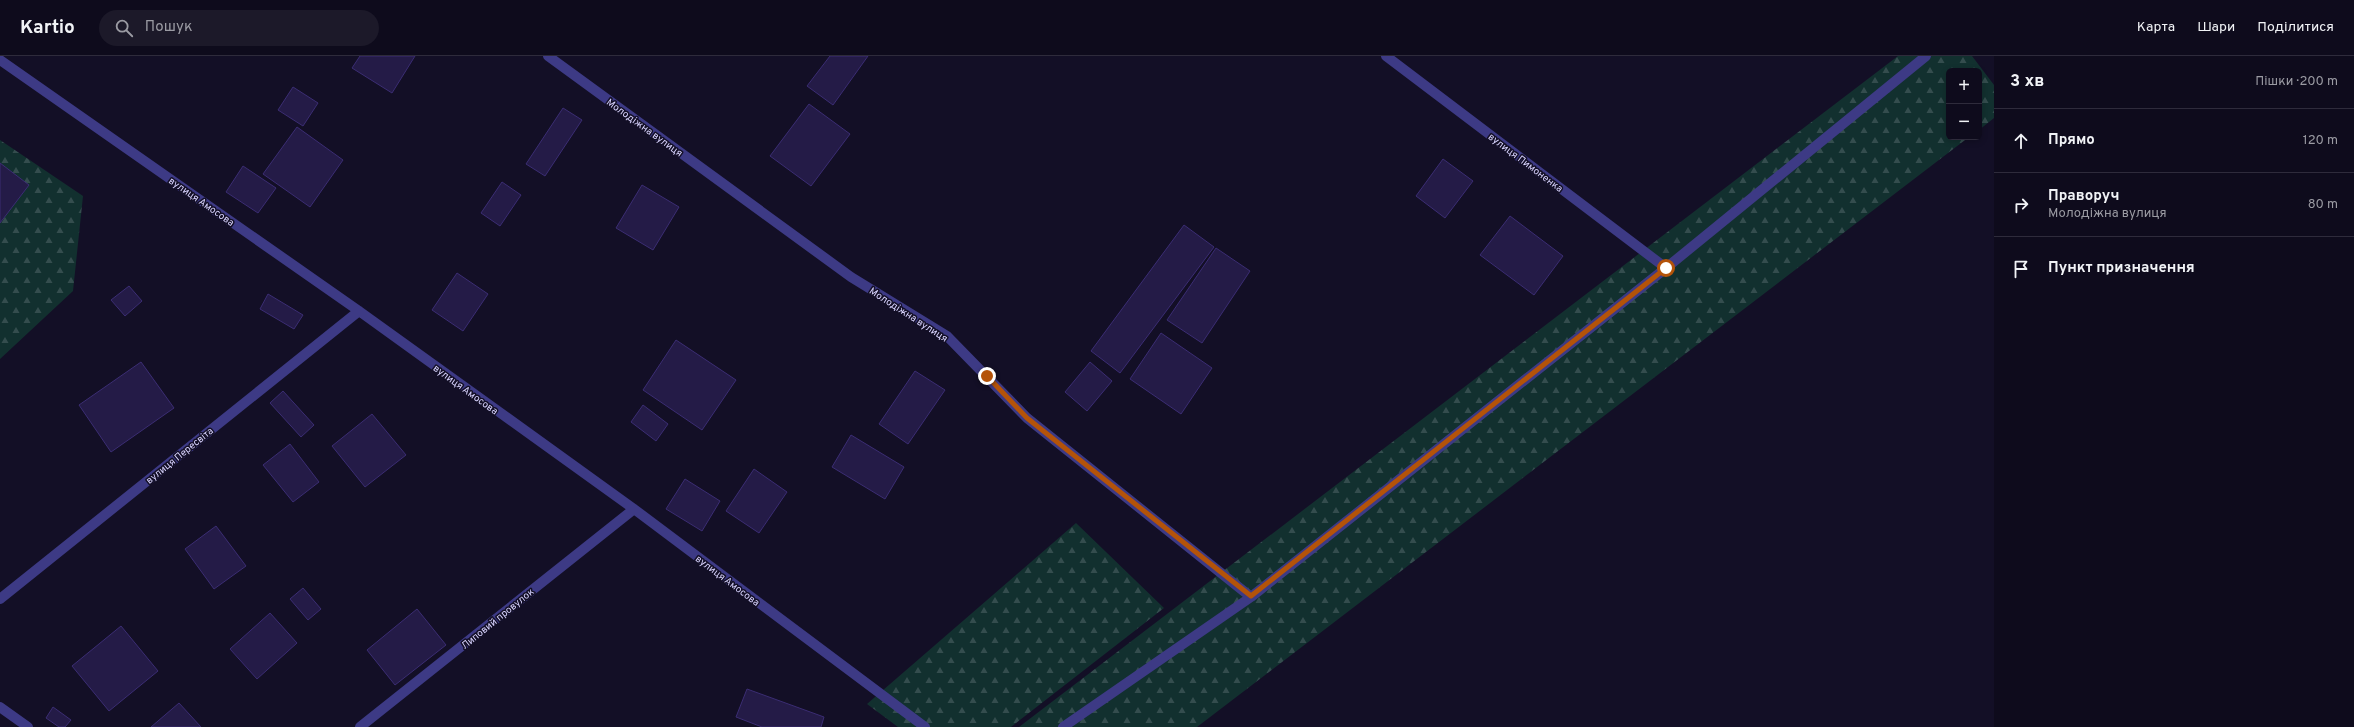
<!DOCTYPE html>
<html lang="uk">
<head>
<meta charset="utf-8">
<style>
  :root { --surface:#0e0b1c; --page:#1c1929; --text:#f1f3f6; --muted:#9b9ba3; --line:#2e2b3b }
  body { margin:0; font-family:Overpass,sans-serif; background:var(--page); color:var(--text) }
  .controls { position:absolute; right:12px; top:12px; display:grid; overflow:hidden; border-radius:6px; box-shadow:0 2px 6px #0003 }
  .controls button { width:36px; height:36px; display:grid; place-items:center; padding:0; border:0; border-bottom:1px solid var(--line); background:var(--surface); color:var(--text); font:20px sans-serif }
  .stop { position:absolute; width:12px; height:12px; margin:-9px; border:3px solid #b45309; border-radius:50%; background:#fff }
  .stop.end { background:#b45309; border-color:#fff; box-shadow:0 1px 4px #0008 }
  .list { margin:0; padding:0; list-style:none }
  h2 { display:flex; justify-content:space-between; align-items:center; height:52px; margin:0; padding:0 16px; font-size:17px }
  h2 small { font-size:13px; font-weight:400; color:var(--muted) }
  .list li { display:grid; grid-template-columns:26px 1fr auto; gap:12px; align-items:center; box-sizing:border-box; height:64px; padding:0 16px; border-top:1px solid var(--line) }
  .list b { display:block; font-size:15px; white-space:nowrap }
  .list p { margin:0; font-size:13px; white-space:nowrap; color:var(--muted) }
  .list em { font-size:13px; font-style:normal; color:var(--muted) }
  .icon { flex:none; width:22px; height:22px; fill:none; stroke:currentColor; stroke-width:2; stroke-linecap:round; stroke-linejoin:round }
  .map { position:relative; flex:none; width:1994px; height:671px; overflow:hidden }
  header { display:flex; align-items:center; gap:24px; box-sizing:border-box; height:56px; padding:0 20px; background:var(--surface); border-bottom:1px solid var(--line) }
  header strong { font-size:19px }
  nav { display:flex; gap:22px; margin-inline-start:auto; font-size:14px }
  .search { width:280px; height:36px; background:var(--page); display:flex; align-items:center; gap:10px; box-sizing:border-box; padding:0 14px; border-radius:22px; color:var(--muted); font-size:15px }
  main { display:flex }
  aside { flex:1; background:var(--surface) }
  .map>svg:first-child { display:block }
  .forest { fill:url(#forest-firs) }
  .building { fill:#241b47; stroke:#3b2d73 }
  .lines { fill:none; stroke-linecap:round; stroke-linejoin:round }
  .minor { stroke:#3d3a85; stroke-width:10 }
  .route { stroke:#b45309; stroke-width:5 }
  .labels { text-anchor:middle; stroke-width:3; stroke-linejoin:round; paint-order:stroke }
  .street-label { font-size:10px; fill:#d9d4ff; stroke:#130f26 }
</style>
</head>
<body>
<header>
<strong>Kartio</strong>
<div class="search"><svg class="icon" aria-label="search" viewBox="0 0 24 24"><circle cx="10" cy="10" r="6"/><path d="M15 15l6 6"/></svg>Пошук</div>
<nav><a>Карта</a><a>Шари</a><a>Поділитися</a></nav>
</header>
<main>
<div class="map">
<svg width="1994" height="671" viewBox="0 0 1994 671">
  <defs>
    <pattern id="forest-firs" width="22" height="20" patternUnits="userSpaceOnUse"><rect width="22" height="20" fill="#12302f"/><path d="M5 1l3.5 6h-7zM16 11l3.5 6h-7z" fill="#344d4e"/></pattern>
  </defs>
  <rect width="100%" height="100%" fill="#130f26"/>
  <!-- forest -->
  <path class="forest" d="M1898 0H1972L1994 29V62L1979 74V15H1949V81H1969L1197 671H1019Z
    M0 84 83 140 73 235 0 303Z
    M1076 467 1164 552 1011 671H898L867 648Z"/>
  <!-- building -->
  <path class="building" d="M360 0H415L392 37 352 12Z
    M830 0H868L833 49 807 30Z
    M293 31 318 47 303 70 278 54Z
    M809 48 850 78 811 130 770 100Z
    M563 52 582 64 545 120 526 108Z
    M297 71 343 104 310 151 263 118Z
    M1443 103 1473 125 1445 162 1416 140Z
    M0 107 29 129 0 167Z
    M243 110 276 132 258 157 226 136Z
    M502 126 521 139 500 170 481 157Z
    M642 129 679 151 653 194 616 172Z
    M1510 160 1563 200 1534 239 1480 199Z
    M1184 169 1214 191 1120 317 1091 295Z
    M1216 192 1250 215 1202 287 1167 264Z
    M457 217 488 238 463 275 432 254Z
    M129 230 142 245 125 260 111 244Z
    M268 238 303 259 294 273 260 253Z
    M1161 277 1212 312 1181 358 1130 323Z
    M676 284 736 324 702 374 643 334Z
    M141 306 174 352 111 396 79 349Z
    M1090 306 1112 325 1087 355 1065 336Z
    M915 315 945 334 908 388 879 368Z
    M283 335 314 369 301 381 270 347Z
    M643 349 668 368 656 385 631 366Z
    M372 358 406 399 365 431 332 390Z
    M851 379 904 411 885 443 832 411Z
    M290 388 319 426 293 446 263 409Z
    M754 413 787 436 759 477 726 455Z
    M685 423 720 445 702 475 666 453Z
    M216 470 246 510 214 533 185 493Z
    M303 532 321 553 308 564 290 543Z
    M417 553 446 589 395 629 367 594Z
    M270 557 297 587 257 623 230 593Z
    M121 570 158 615 109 655 72 610Z
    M747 633 824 661 821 671H762L736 661Z
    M179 647 201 671H151Z
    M53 651 71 664 65 671H59L46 662Z"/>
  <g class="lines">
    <!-- minor -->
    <path class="minor" d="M548 0 851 221 947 280 1027 362 1251 541
      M1386 0 1666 212
      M0 4 359 255 634 453 925 671
      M0 543 359 255
      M0 651 28 671
      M360 671 634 453
      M1063 671 1251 541 1666 212 1926 0"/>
  </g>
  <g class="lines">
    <!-- route -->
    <path class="route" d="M987 320 1027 362 1251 540 1666 212"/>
  </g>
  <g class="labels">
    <!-- street labels -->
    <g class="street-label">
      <text transform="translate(645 71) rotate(36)" y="4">Молодіжна вулиця</text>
      <text transform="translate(1526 106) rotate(37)" y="4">вулиця Пимоненка</text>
      <text transform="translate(202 145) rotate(35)" y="4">вулиця Амосова</text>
      <text transform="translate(909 258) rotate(33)" y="4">Молодіжна вулиця</text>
      <text transform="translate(466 333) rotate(36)" y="4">вулиця Амосова</text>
      <text transform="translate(179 399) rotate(-39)" y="4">вулиця Пересвіта</text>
      <text transform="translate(728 524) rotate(37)" y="4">вулиця Амосова</text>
      <text transform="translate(497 562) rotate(-39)" y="4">Липовий провулок</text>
    </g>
  </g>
</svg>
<div class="controls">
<button>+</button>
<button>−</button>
</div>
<div class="stop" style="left:1666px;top:212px"></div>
<div class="stop end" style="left:987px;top:320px"></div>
</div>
<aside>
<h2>3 хв<small>Пішки · 200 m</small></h2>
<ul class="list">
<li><svg class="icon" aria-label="ahead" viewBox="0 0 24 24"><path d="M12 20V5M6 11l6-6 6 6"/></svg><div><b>Прямо</b></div><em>120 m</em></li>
<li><svg class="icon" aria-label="right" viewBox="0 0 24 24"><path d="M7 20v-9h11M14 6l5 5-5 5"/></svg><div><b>Праворуч</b><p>Молодіжна вулиця</p></div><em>80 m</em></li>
<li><svg class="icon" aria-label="arrive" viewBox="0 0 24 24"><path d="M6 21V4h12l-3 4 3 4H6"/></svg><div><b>Пункт призначення</b></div></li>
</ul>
</aside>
</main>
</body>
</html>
